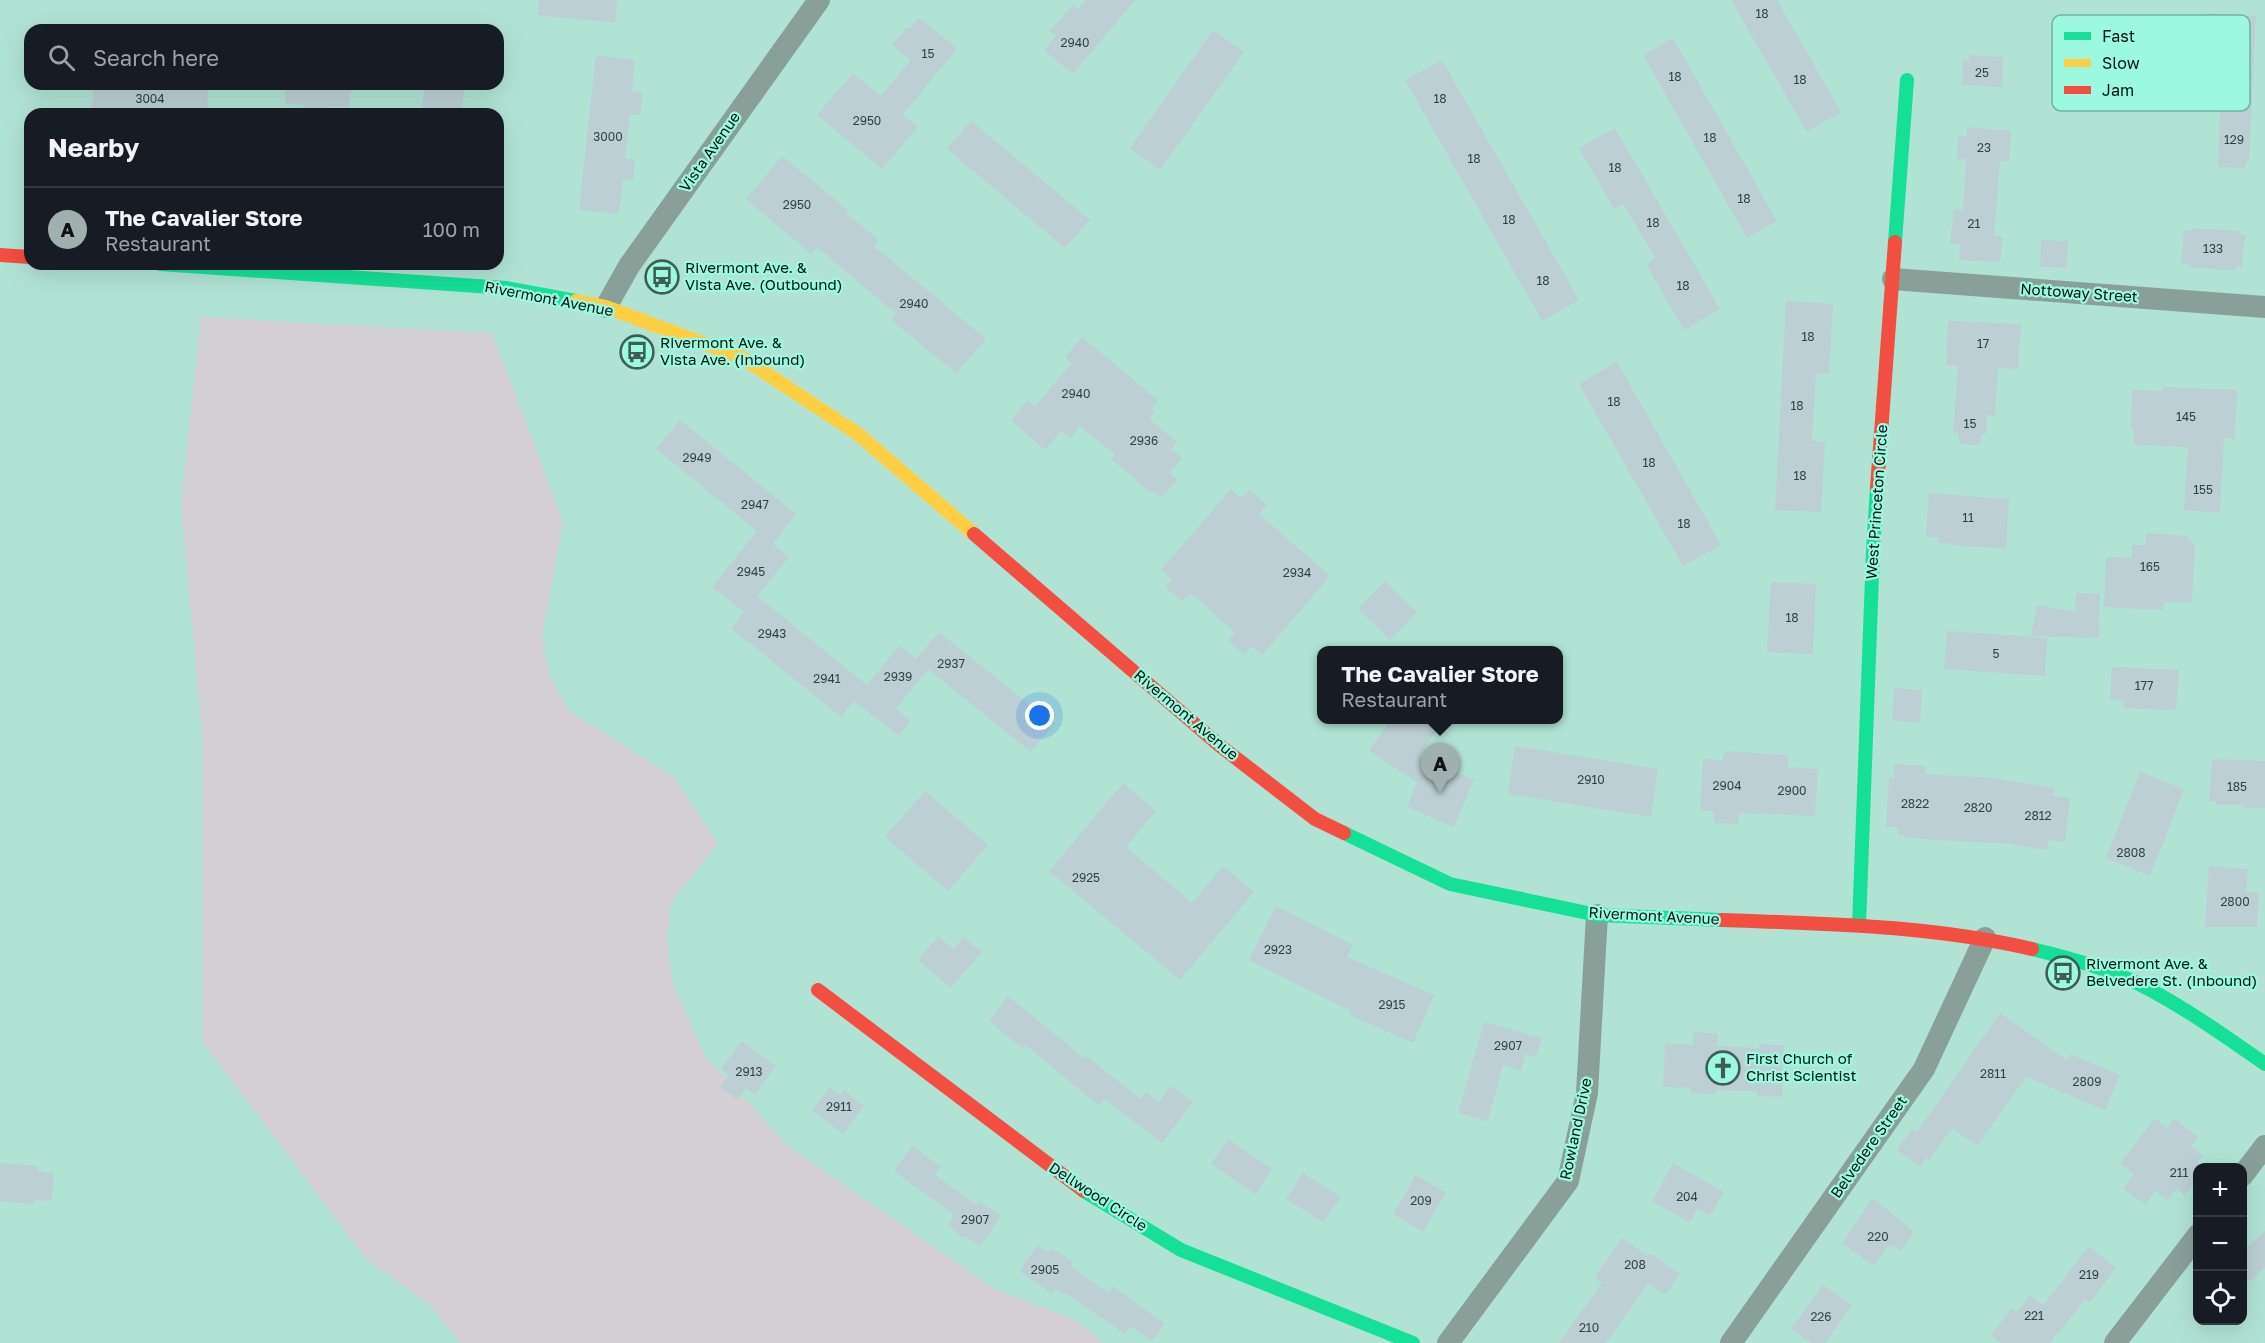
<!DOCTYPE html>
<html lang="en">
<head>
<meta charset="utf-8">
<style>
  :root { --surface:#171b24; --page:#242831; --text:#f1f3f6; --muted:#9ea1a6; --line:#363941; --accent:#a0b0ae }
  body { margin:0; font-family:"Golos Text",sans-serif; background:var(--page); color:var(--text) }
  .controls { position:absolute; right:18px; bottom:18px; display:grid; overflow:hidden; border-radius:12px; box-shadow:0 6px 24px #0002 }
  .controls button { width:54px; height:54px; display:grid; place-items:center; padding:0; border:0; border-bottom:2px solid var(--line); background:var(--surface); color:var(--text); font:30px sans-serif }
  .you { position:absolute; left:1040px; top:716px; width:21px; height:21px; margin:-15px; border:4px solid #fff; border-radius:50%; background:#1a73e8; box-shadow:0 0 0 9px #1a73e833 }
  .badge { display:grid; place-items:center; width:39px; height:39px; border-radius:50%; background:var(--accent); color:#111; font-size:20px; font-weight:700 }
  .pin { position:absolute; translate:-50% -50px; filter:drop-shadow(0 2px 3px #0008) }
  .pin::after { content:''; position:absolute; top:32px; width:21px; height:18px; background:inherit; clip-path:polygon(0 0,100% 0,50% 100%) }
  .popup { position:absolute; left:1317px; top:646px; width:246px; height:78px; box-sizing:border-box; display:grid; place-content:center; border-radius:12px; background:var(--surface); filter:drop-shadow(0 2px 4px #0005); font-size:20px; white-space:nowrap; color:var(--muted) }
  .popup b { font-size:22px; color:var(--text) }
  .popup::after { content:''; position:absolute; left:50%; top:100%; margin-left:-12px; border:12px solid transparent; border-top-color:var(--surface) }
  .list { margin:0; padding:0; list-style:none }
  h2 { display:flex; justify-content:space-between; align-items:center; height:78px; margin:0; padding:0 24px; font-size:26px }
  h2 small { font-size:20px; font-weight:400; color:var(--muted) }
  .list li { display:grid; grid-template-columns:39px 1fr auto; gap:18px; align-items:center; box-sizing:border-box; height:84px; padding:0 24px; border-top:2px solid var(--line) }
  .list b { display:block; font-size:22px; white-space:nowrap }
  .list p { margin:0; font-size:20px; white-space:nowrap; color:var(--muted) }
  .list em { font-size:20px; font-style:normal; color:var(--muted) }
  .icon { flex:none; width:33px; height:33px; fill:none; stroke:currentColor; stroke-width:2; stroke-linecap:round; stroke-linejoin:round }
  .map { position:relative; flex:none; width:2265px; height:1343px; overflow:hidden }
  .search { position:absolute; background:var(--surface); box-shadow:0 6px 24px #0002; left:24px; top:24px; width:480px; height:66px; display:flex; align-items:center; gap:15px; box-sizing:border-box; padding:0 21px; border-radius:18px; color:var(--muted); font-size:22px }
  .panel { position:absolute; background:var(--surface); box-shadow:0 6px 24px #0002; left:24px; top:108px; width:480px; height:162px; border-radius:18px }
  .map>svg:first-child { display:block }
  .green { fill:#d5d0d4 }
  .building { fill:#bbcfd5 }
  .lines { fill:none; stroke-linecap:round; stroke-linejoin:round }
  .street { stroke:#89a099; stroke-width:22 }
  .fast { stroke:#16e098; stroke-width:14 }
  .slow { stroke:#ffcf43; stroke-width:14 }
  .jam { stroke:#f24e42; stroke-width:14 }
  .labels { text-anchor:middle; stroke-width:4.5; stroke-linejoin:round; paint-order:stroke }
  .number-label { font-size:12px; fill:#2f4441 }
  .street-label { font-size:15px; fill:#001610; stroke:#9cf8df }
  .poi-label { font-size:15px; fill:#001610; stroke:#9cf8df; text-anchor:start }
  .key { fill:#9cf8df; stroke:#6db4a1; stroke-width:1.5 }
  .key-label { font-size:16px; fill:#001610 }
</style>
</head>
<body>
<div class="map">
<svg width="2265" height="1343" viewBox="0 0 2265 1343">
  <rect width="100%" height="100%" fill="#b1e3d5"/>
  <!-- green -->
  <path class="green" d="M201 317 492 333 563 521 542 637 550 677 569 711 673 777 718 843 671 903 667 941 673 984 705 1056 790 1148 998 1291 1074 1319 1103 1343H460L429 1304 366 1259 202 1041V733L181 506Z"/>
  <!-- building -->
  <path class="building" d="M539 0H617L615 23 538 15Z
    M1086 0H1135L1073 74 1044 50 1056 36 1050 31 1073 5 1078 10Z
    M1731 0H1777L1841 112 1807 132Z
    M2207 13 2256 16 2249 162 2246 161 2245 168 2218 167 2221 85 2189 83 2190 61 2204 62Z
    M919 18 957 48 903 115 918 127 882 169 817 115 853 73 881 96 911 60 892 45 907 27 909 29Z
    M1213 30 1244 52 1160 170 1130 148Z
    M1673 38 1777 221 1747 238 1643 55Z
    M596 55 635 60 632 91 643 92 640 115 630 114 625 159H635L633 180 623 179 619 214 579 210Z
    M1969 55 2003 57 2002 87 1962 85 1963 60 1969 61Z
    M1442 60 1579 300 1542 321 1405 80Z
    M93 84H208L207 114 92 113Z
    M285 84H351L349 107 331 106V109L303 108V105L285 104Z
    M425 84H465L461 114H421Z
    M971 121 1090 220 1065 248 947 149Z
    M1967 127 2011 131 2009 161H2000L1994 236 2003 237 2000 262 1959 260 1960 244 1950 243 1954 209 1963 210 1966 159H1957L1958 136 1967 137Z
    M1615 128 1720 309 1684 330 1646 264 1655 258 1623 204 1614 209 1579 148Z
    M782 156 848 210 846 213 879 240 874 246 986 339 956 373 891 320 896 314 817 247 811 254 746 199Z
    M2192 228 2239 231V234L2245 235 2242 267 2236 266V271L2189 267V264L2181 263 2184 230 2192 231Z
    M2041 240 2068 241 2067 268 2040 267Z
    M1786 301 1833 304 1829 374 1816 373 1812 441 1825 442 1821 512 1775 510Z
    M1948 321 2021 324 2018 369 1998 368 1995 416 1987 415 1986 434H1981L1980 445 1960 444 1958 433H1953L1958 366 1946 365Z
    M1082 337 1158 400 1152 408 1155 411 1149 419 1177 442 1171 449 1182 458 1169 473 1178 480 1161 498 1154 491 1152 493 1124 470 1111 459 1115 455 1080 426 1070 438 1061 431 1045 450 1011 420 1028 400 1035 406 1072 363 1065 357Z
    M1617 362 1721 545 1683 566 1579 384Z
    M2163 387 2237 390 2235 439 2224 438 2220 513 2184 510 2188 447 2134 445V430H2131L2132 390 2163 391Z
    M680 420 796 514 773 544 789 557 757 596 867 685 899 646 916 659 939 632 1054 724 1031 752 928 669 896 709 911 721 899 736 854 701 841 717 731 628 744 612 712 587 757 531 656 449Z
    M1231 489 1241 498 1249 490 1267 505 1259 514 1330 576 1262 655 1251 646 1244 655 1228 641 1235 633 1200 601 1190 594 1182 602 1165 587 1172 579 1161 570Z
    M1929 493 2009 499 2006 549 1952 545V544L1938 543V537H1926Z
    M2146 533 2187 536 2195 545 2192 602H2164L2163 610 2104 607 2106 560 2108 557 2132 558V545H2145Z
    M1385 581 1417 612 1390 640 1358 609Z
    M1771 582 1816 584 1813 654 1767 652Z
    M2076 593 2100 594 2099 638 2031 636 2037 605 2075 612Z
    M1947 631 2047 638 2045 676 1944 669Z
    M2112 667 2179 670 2176 710 2123 708 2124 701 2110 700Z
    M1894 688 1922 690 1920 723 1892 720Z
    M1390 720H1443L1419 756 1474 780 1454 827 1407 807 1417 782 1369 751Z
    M1515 746 1658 769 1651 817 1508 794Z
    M1724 751 1788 755V767L1818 769 1815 816 1739 813 1738 824 1714 823V811H1700L1703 759 1723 760Z
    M2212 759 2265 761V808H2244V805H2216V801H2209Z
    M1894 764 1926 766 1925 774 1994 778 2054 788 2053 796 2070 798 2065 842 2048 840 2047 850 2010 844 1905 838V835H1898V827H1886L1889 778H1894Z
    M2140 772 2184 789 2150 876 2106 858Z
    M1123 783 1156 811 1126 847 1192 903 1223 866 1254 892 1180 980 1049 871Z
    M925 791 988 845 948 891 885 837Z
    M2209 866 2248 869 2246 892H2259L2257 927H2205Z
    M1276 906 1353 945 1347 957 1434 995 1413 1043 1350 1015 1351 1011 1249 960Z
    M938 936 953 949 964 937 982 952 951 988 918 960Z
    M1008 996 1084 1058 1086 1056 1141 1099 1146 1092 1159 1102 1171 1086 1193 1102 1162 1143 1104 1099 1099 1106 1026 1045 1023 1049 989 1021Z
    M2000 1013 2067 1060 2070 1054 2120 1075 2105 1110 2026 1077 1977 1146 1952 1128 1929 1160 1926 1158 1920 1167 1897 1150 1912 1129 1917 1132Z
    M1484 1022 1542 1038 1536 1057 1525 1054 1521 1071 1503 1065 1488 1121 1458 1113Z
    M1694 1032 1718 1034V1046L1759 1048V1044L1784 1045 1782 1097 1757 1096V1091L1716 1090V1094L1691 1093V1088L1663 1087 1665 1043 1693 1045Z
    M742 1041 776 1066 755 1095 746 1088 737 1100 720 1087 729 1075 721 1069Z
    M830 1087 841 1095 844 1090 864 1106 843 1134 812 1110Z
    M2155 1118 2167 1128 2174 1118 2198 1137 2191 1146 2203 1156 2198 1162V1179L2185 1195 2176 1189 2167 1201 2156 1191 2145 1205 2123 1188 2134 1174 2120 1163Z
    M1228 1139 1272 1169 1255 1194 1211 1164Z
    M912 1146 941 1167 935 1175 977 1205 980 1201 1001 1216 980 1246 965 1236 963 1238 948 1224 954 1215 894 1171Z
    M0 1163 38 1166V1171L54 1173 52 1201 35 1200V1204L0 1201Z
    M1673 1163 1724 1192 1710 1216 1697 1209 1690 1222 1652 1202Z
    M1303 1173 1341 1197 1323 1222 1286 1199Z
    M1416 1175 1446 1193 1423 1232 1393 1214Z
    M1873 1198 1914 1232 1901 1251 1893 1245 1891 1248 1888 1246 1874 1266 1842 1243Z
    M2265 1231V1267L2242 1288V1252Z
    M1622 1238 1648 1256 1650 1253 1680 1274 1665 1295 1648 1284 1606 1343H1559L1602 1283 1595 1277Z
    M1038 1245 1048 1252 1051 1249 1056 1252 1057 1251 1073 1262 1071 1266 1108 1293 1113 1286 1165 1324 1152 1341 1130 1326 1125 1334 1065 1293 1064 1295 1055 1289 1051 1293 1019 1271Z
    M2089 1246 2116 1268 2089 1303 2085 1300 2050 1343H2001L1991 1335 2012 1308 2017 1312 2030 1295 2043 1305Z
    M1823 1285 1852 1305 1825 1343H1811L1791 1329Z"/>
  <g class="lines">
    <!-- street -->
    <path class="street" d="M1893 279 2265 307
      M606 307 629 266 819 0
      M2242 1176 2265 1146
      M1448 1343 1568 1181 1587 1093 1597 915
      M1731 1343 1924 1069 1985 938
      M2115 1343 2198 1235"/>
    <!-- fast -->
    <path class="fast" d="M1895 242 1907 80
      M160 264 506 288 576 301
      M1344 833 1450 884 1597 915 1722 920
      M1859 925 1873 550 1877 488
      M2032 949C2066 957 2110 969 2141 985 2184 1007 2225 1036 2265 1064
      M1084 1191 1181 1250 1413 1343"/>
    <!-- slow -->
    <path class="slow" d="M576 301 606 307 743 358 858 434 974 534"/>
    <!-- jam -->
    <path class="jam" d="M0 255 30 257
      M1877 488 1895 242
      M974 534 1219 745 1315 819 1344 833
      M1722 920C1828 924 1928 925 2032 949
      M818 990 1084 1191"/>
  </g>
  <!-- icons -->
  <defs>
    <symbol id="bus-ring" viewBox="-11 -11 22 22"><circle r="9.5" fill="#9cf8df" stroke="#3e5e55" stroke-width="1.5"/><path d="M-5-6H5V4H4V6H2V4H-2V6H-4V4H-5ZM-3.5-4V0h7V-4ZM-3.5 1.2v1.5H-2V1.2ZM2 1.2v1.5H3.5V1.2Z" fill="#3e5e55"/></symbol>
    <symbol id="church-ring" viewBox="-11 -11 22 22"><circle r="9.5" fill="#9cf8df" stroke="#3e5e55" stroke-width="1.5"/><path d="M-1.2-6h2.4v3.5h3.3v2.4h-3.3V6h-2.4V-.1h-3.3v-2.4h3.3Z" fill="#3e5e55"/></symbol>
  </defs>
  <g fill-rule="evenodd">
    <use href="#bus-ring" x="643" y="258" width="38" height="38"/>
    <use href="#bus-ring" x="618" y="333" width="38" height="38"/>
    <use href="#bus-ring" x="2044" y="954" width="38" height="38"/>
    <use href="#church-ring" x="1704" y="1049" width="38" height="38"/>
  </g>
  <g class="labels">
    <!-- number labels -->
    <g class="number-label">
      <text x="1762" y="18">18</text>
      <text x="1075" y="47">2940</text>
      <text x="928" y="58">15</text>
      <text x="1982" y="77">25</text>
      <text x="1675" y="81">18</text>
      <text x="1800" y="84">18</text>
      <text x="150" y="103">3004</text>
      <text x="1440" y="103">18</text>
      <text x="867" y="125">2950</text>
      <text x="608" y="141">3000</text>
      <text x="1710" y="142">18</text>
      <text x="2234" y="144">129</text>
      <text x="1984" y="152">23</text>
      <text x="1474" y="163">18</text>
      <text x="1615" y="172">18</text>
      <text x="1744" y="203">18</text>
      <text x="797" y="209">2950</text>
      <text x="1509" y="224">18</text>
      <text x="1653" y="227">18</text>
      <text x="1974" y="228">21</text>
      <text x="2213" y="253">133</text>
      <text x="1543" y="285">18</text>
      <text x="1683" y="290">18</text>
      <text x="914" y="308">2940</text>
      <text x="1808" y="341">18</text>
      <text x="1983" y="348">17</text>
      <text x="1076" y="398">2940</text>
      <text x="1614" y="406">18</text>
      <text x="1797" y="410">18</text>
      <text x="2186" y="421">145</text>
      <text x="1970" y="428">15</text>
      <text x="1144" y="445">2936</text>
      <text x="697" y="462">2949</text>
      <text x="1649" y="467">18</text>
      <text x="1800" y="480">18</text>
      <text x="2203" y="494">155</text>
      <text x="755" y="509">2947</text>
      <text x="1968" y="522">11</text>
      <text x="1684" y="528">18</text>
      <text x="2150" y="571">165</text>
      <text x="751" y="576">2945</text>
      <text x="1297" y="577">2934</text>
      <text x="1792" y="622">18</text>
      <text x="772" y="638">2943</text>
      <text x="1996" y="658">5</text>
      <text x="951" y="668">2937</text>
      <text x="898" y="681">2939</text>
      <text x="827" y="683">2941</text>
      <text x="2144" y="690">177</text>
      <text x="1591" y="784">2910</text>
      <text x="1727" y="790">2904</text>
      <text x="2237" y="791">185</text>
      <text x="1792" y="795">2900</text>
      <text x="1915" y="808">2822</text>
      <text x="1978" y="812">2820</text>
      <text x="2038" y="820">2812</text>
      <text x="2131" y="857">2808</text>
      <text x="1086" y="882">2925</text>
      <text x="2235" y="906">2800</text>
      <text x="1278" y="954">2923</text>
      <text x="1392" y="1009">2915</text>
      <text x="1508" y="1050">2907</text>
      <text x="749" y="1076">2913</text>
      <text x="1993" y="1078">2811</text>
      <text x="2087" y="1086">2809</text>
      <text x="839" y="1111">2911</text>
      <text x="2179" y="1177">211</text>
      <text x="1687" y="1201">204</text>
      <text x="1421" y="1205">209</text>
      <text x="975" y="1224">2907</text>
      <text x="1878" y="1241">220</text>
      <text x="1635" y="1269">208</text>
      <text x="1045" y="1274">2905</text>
      <text x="2089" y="1279">219</text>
      <text x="2034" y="1320">221</text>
      <text x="1821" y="1321">226</text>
      <text x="1589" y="1332">210</text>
    </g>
    <!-- street labels -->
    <g class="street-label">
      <text transform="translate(710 152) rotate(-55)" y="5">Vista Avenue</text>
      <text transform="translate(2079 293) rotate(4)" y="5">Nottoway Street</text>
      <text transform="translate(549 299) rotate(11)" y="5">Rivermont Avenue</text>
      <text transform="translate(1877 502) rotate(-86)" y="5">West Princeton Circle</text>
      <text transform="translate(1186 715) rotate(40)" y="5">Rivermont Avenue</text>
      <text transform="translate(1654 916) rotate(3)" y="5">Rivermont Avenue</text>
      <text transform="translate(1576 1129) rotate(-78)" y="5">Rowland Drive</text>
      <text transform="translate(1869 1147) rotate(-55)" y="5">Belvedere Street</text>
      <text transform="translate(1098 1197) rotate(33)" y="5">Dellwood Circle</text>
    </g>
    <!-- poi labels -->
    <g class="poi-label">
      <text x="685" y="273">Rivermont Ave. &amp;<tspan x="685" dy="17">Vista Ave. (Outbound)</tspan></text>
      <text x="660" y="348">Rivermont Ave. &amp;<tspan x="660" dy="17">Vista Ave. (Inbound)</tspan></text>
      <text x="2086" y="969">Rivermont Ave. &amp;<tspan x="2086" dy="17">Belvedere St. (Inbound)</tspan></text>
      <text x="1746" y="1064">First Church of<tspan x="1746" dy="17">Christ Scientist</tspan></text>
    </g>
  </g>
  <!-- legend -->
  <rect x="2052" y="15" width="198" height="96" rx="9" class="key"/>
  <rect x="2064" y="32" width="27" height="8" fill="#16e098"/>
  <rect x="2064" y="59" width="27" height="8" fill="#ffcf43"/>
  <rect x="2064" y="86" width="27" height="8" fill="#f24e42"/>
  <g class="key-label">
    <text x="2102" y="42">Fast</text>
    <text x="2102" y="69">Slow</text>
    <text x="2102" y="96">Jam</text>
  </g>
</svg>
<div class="controls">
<button>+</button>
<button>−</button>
<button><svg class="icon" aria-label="locate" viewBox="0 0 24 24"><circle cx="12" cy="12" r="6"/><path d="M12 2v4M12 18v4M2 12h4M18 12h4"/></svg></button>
</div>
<div class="you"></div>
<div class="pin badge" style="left:1440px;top:793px">A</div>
<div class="popup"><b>The Cavalier Store</b>Restaurant</div>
<div class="search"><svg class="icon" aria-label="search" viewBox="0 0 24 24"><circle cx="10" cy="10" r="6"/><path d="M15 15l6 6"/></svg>Search here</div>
<section class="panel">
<h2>Nearby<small></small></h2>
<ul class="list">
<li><span class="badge">A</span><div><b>The Cavalier Store</b><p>Restaurant</p></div><em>100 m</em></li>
</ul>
</section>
</div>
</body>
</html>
